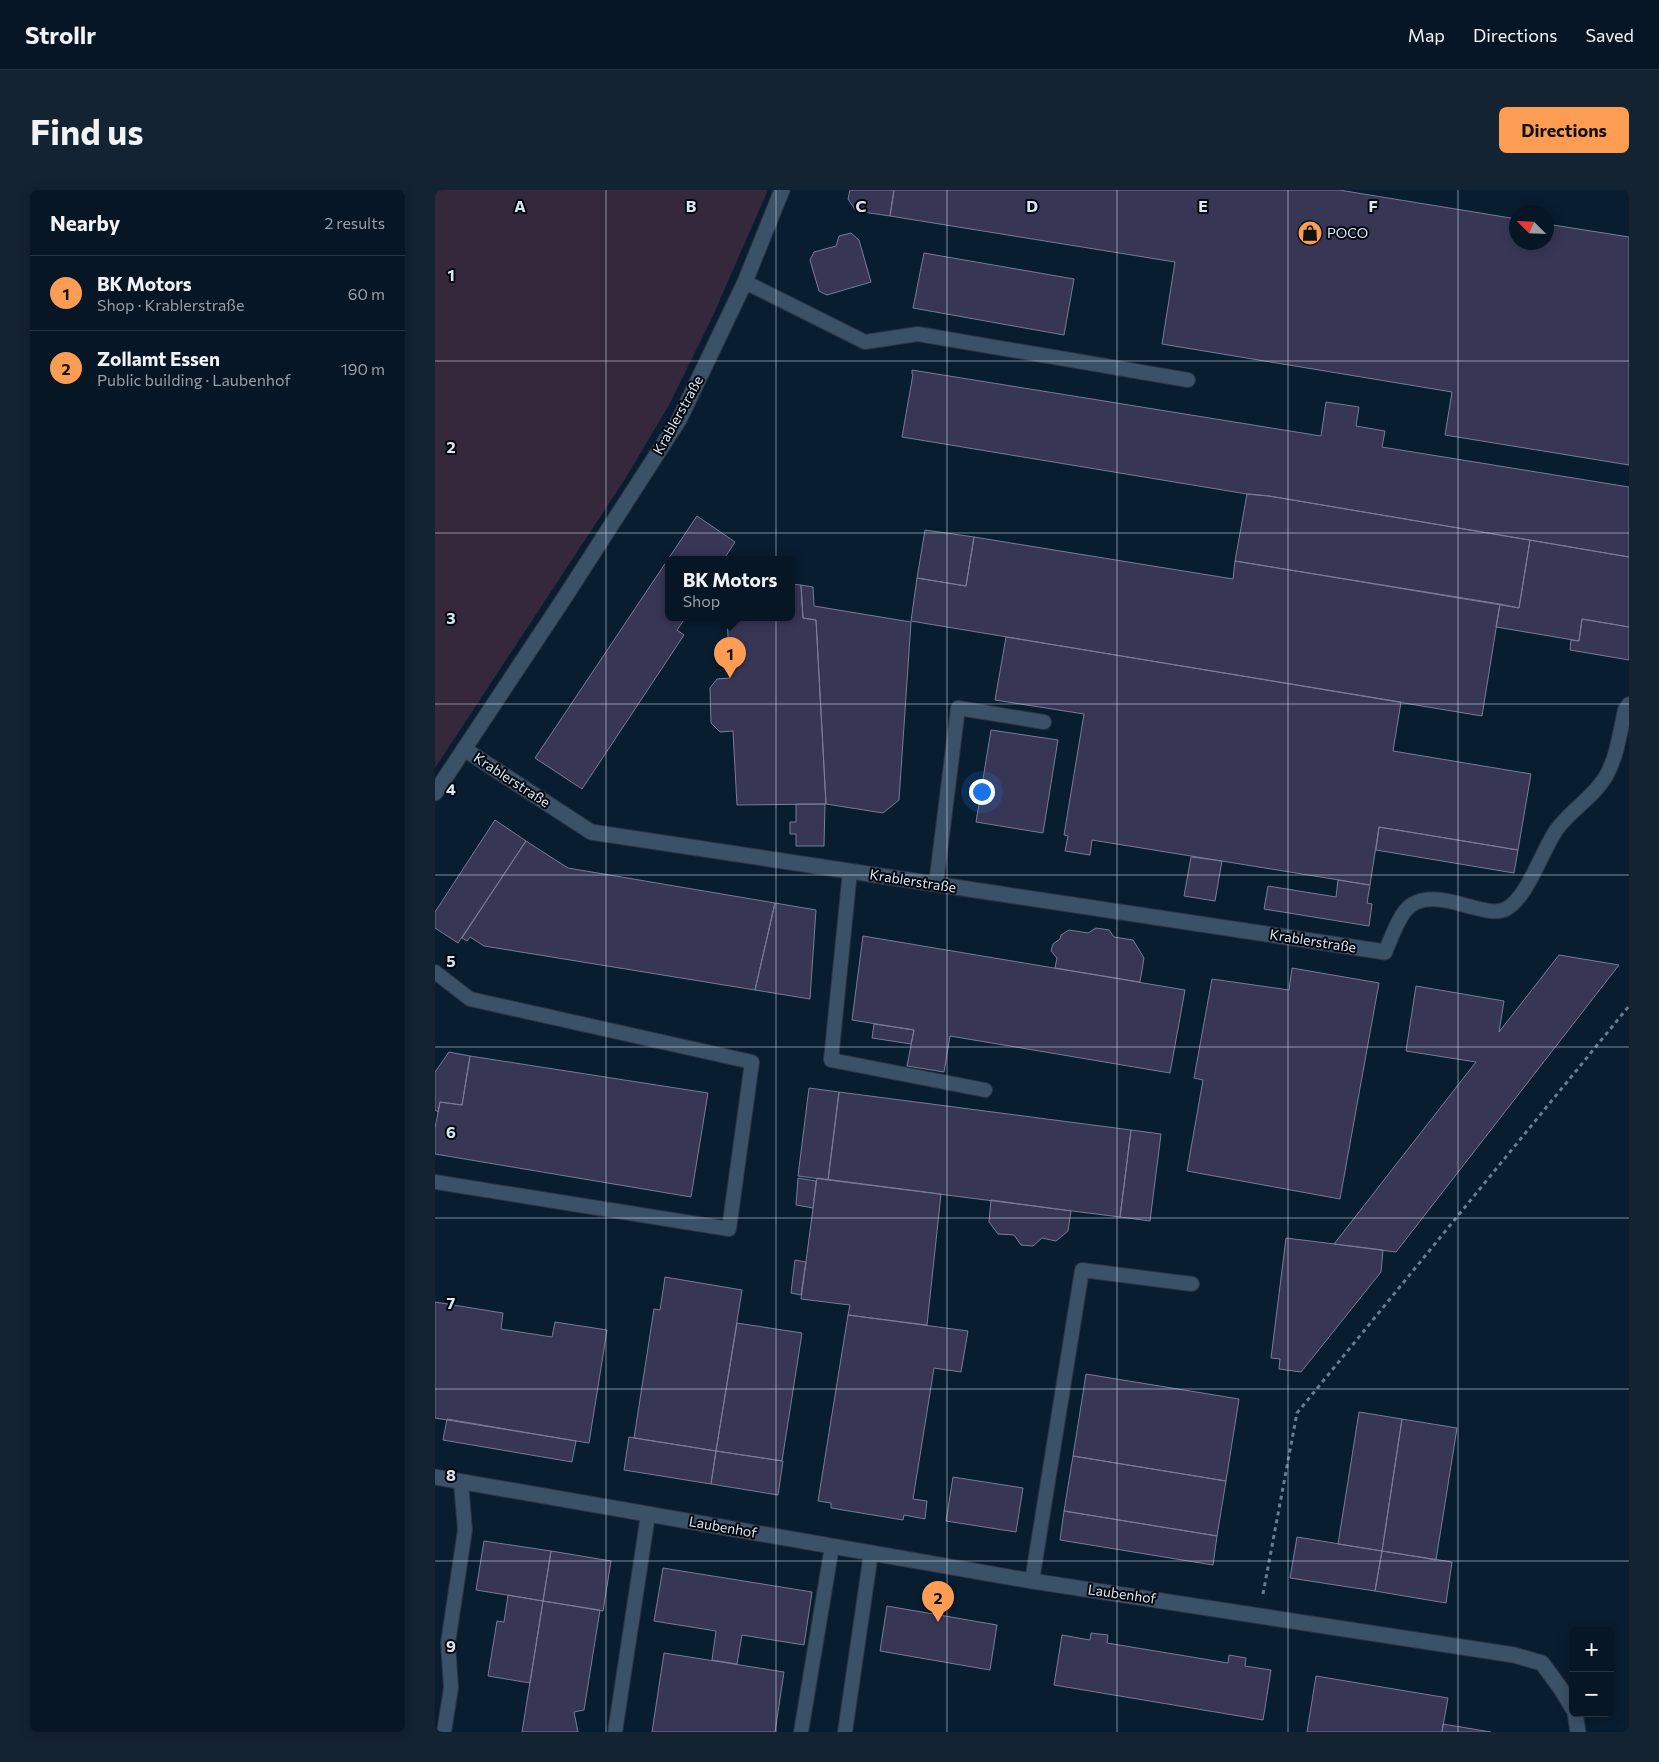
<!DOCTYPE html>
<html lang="en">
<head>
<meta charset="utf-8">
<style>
  :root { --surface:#061624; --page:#142331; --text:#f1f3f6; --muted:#989fa6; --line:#273541; --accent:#fc9d53 }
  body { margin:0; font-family:Commissioner,sans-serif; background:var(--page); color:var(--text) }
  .controls { position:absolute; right:15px; bottom:15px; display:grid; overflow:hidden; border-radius:8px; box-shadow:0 2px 12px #0003 }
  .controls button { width:45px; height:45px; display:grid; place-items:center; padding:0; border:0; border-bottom:1px solid var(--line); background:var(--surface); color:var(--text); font:25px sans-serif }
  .compass { position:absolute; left:1074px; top:15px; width:45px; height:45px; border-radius:50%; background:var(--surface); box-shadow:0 2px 12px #0003; rotate:294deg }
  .you { position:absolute; left:546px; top:601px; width:18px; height:18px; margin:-12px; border:4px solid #fff; border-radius:50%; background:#1a73e8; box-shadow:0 0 0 8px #1a73e833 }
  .badge { display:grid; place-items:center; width:32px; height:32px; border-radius:50%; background:var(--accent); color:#111; font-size:16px; font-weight:700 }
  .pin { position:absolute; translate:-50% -41px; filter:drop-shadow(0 1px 2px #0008) }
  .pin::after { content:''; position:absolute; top:26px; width:18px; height:15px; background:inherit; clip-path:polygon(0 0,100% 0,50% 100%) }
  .popup { position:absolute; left:230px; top:366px; width:130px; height:65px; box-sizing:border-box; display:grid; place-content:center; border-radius:8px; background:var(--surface); filter:drop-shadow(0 1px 4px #0005); font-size:16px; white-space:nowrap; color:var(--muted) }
  .popup b { font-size:19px; color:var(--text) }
  .popup::after { content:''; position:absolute; left:50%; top:100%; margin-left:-10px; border:10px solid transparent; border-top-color:var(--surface) }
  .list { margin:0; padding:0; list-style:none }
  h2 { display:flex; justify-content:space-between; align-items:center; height:65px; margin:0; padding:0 20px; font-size:21px }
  h2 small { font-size:16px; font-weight:400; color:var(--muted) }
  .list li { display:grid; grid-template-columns:32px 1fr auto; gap:15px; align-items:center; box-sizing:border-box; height:75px; padding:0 20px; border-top:1px solid var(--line) }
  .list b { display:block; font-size:19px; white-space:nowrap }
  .list p { margin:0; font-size:16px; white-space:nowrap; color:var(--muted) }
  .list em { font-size:16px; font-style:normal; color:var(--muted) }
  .map { position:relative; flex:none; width:1194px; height:1542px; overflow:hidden; border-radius:8px }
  header { display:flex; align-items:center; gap:30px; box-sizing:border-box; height:70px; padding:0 25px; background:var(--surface); border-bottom:1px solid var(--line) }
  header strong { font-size:24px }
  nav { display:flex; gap:28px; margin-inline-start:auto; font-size:18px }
  .intro { display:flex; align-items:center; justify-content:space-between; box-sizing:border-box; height:120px; padding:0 30px }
  h1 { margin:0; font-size:35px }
  .button { padding:12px 22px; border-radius:8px; background:var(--accent); color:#111; font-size:18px; font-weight:700 }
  main { display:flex; gap:30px; padding:0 30px }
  aside { flex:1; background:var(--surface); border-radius:8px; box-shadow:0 2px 12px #0003 }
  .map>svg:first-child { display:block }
  .green { fill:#36283c }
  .building { fill:#373755; stroke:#797b99 }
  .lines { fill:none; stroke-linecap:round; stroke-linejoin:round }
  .lane-casing { stroke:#2c3343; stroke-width:16 }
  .street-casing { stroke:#2c3343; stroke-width:17 }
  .secondary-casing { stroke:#2c3343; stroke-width:17 }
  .path { stroke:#6a7b8c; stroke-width:3; stroke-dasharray:4 4; stroke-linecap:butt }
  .lane { stroke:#3b5167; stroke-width:14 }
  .street { stroke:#3b5167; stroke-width:15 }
  .secondary { stroke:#3b5167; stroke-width:15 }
  .grid { fill:none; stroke:#dbe7f5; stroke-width:1; stroke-opacity:0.55 }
  .labels { text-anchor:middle; stroke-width:4; stroke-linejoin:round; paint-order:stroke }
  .poi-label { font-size:14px; fill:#dbe7f5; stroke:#02070e; text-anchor:start }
  .street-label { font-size:14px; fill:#dbe7f5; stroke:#02070e }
  .grid-label { font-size:16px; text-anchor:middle; font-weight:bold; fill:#dbe7f5; stroke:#02070e; stroke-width:4; stroke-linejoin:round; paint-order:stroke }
</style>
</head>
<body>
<header>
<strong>Strollr</strong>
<nav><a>Map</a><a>Directions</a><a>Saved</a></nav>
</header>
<div class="intro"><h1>Find us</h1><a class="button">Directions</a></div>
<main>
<aside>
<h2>Nearby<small>2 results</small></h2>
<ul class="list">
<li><span class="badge">1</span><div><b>BK Motors</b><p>Shop · Krablerstraße</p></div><em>60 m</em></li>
<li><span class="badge">2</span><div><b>Zollamt Essen</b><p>Public building · Laubenhof</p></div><em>190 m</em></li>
</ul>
</aside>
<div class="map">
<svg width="1194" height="1542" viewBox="0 0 1194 1542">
  <rect width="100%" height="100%" fill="#081d30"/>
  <!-- green -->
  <path class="green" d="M0 0H333L276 130 234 215 190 289 0 578Z"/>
  <!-- building -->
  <path class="building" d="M415 0H459L455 26 421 21 413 9Z
    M459 0H904L1082 29V52H1112V34L1194 47V275L1010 245 1017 202 727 154 740 72 455 26Z
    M416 43 424 50 436 92 392 105 384 101 375 70 379 62 401 56 404 46Z
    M489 63 639 89 629 145 478 118Z
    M477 180 886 246 891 212 924 217 921 236 950 241 947 257 1194 297V367L834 306 812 304 467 247 478 184H477Z
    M812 304 834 306 1095 350 1084 418 800 371Z
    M262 326 300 352 289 369H234V427H251L242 440 249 445 147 599 100 568Z
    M490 340 539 347 531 396 482 388Z
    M539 347 798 389 800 371 1065 414 1047 526 476 431 482 388 531 396Z
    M1095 350 1194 367V437L1147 429 1144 451 1061 437 1065 414 1084 418Z
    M356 394 366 395 368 428 381 430 391 614 302 615 298 541 285 542 276 533 275 498 282 489 295 488 292 427H356Z
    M366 395 378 397 379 416 476 432 464 610 448 623 391 614 381 430 368 428Z
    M1147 429 1194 437V470L1135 460 1136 450 1144 451Z
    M571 447 966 512 958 561 1096 584 1083 660 944 637 935 695 657 650 655 665 630 661 633 646 629 645 649 524 560 510Z
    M556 540 623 550 608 643 541 632Z
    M361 614H390L389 656H361V644H355V632H361Z
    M60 630 91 651 23 753 0 738V722Z
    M944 637 1083 660 1079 683 941 660Z
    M91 651 133 678 340 713 320 800 49 756 35 747 32 751 27 748Z
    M756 667 787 671 780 711 749 706Z
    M903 690 935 695 932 713 937 714 934 736 829 719 833 696 901 707Z
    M340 713 381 720 375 809 320 800Z
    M661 738 674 740 679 747 698 750 709 768 705 792 620 778 622 768 616 761 618 754 625 749 626 745 634 740 653 743Z
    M428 746 750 800 735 883 515 846 509 882 472 876 479 840 417 830Z
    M1124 765 1184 775 961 1062 899 1054 1041 872 971 861 981 796 1069 811 1064 842Z
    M857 778 944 793 905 1009 752 981 768 890 759 888 777 789 854 800Z
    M439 834 479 840 476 854 437 848Z
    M14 862 35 866 27 915 5 912 3 922 0 920V882Z
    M35 866 273 903 256 1007 0 964V938L5 912 27 915Z
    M374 898 404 902 393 990 363 986Z
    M404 902 696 940 685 1027 393 990Z
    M696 940 726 944 715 1031 685 1027Z
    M363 988 381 991 378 1018 361 1015Z
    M382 988 506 1004 492 1135 413 1125 415 1115 366 1109Z
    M556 1010 636 1021 633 1041 621 1051 607 1048 598 1056 586 1055 579 1045 563 1044 554 1032Z
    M851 1048 948 1060 946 1082 866 1182 844 1179 845 1169 836 1168Z
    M360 1070 371 1072 366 1105 356 1103Z
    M230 1087 307 1100 281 1261 199 1248 219 1119 225 1120Z
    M0 1112 68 1123 66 1139 117 1147 120 1132 172 1140 154 1253 0 1228Z
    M413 1125 533 1141 526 1182 499 1178 478 1309 492 1311 490 1329 469 1325 468 1330 396 1318V1313L383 1311Z
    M302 1133 367 1143 347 1271 281 1261Z
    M651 1184 804 1209 791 1291 638 1266Z
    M924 1222 967 1229 947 1361 903 1354Z
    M12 1229 141 1251 137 1272 8 1250Z
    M967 1229 1022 1238 1001 1370 947 1361Z
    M194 1247 281 1261 276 1294 189 1280Z
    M281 1261 348 1271 343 1305 276 1294Z
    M638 1266 791 1291 782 1346 629 1321Z
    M518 1287 588 1298 581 1342 511 1331Z
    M629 1321 782 1346 778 1375 625 1350Z
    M862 1347 947 1361 940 1401 855 1388Z
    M49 1351 116 1361 108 1411 41 1400Z
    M116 1361 176 1371 168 1421 108 1411Z
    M947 1361 1017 1372 1011 1413 940 1401Z
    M228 1378 377 1402 369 1455 307 1445 302 1474 277 1470 281 1441 219 1431Z
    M73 1405 108 1411 95 1493 53 1486 62 1431 69 1432Z
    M108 1411 165 1420 149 1520 139 1522 143 1542H87Z
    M452 1416 562 1435 555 1480 445 1461Z
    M656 1443 673 1445 672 1453 793 1473 794 1465 811 1468 810 1476 836 1480 828 1530 619 1495 627 1445 655 1450Z
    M229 1463 349 1482 340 1542H217Z
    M881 1486 1013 1508 1007 1542H872Z
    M1008 1534 1056 1542H1007Z"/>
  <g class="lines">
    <defs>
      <path id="lane" d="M310 92 430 152 483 144 753 190
        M415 681 396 870 550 900
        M501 694 523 518 609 532
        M950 762C956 749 961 733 970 721 988 699 1022 714 1045 719 1054 721 1063 723 1071 719 1093 707 1107 660 1122 639 1136 620 1159 607 1171 586 1182 567 1185 542 1190 520L1194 514
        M0 782 35 809 317 872 294 1039 0 992
        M597 1391 647 1080 757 1094
        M9 1542 16 1498 13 1453 30 1340 26 1293
        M180 1542 213 1325
        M366 1542 397 1356
        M410 1542 436 1363"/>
      <path id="street" d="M29 559 156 642 950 762
        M0 1287 597 1391 1079 1465 1107 1473 1126 1499 1138 1519
        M1140 1523 1143 1542"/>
      <path id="secondary" d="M0 603 126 413 244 230 310 92 347 0"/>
    </defs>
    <!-- lane casing -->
    <use href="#lane" class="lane-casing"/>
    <!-- street casing -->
    <use href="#street" class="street-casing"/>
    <!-- secondary casing -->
    <use href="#secondary" class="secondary-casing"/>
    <!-- path -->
    <path class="path" d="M828 1404 862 1223 1194 816"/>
    <!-- lane -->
    <use href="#lane" class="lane"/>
    <!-- street -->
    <use href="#street" class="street"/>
    <!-- secondary -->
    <use href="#secondary" class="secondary"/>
  </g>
  <!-- grid -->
  <path class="grid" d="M171 0V1542M341 0V1542M512 0V1542M682 0V1542M853 0V1542M1023 0V1542M0 171H1194M0 343H1194M0 514H1194M0 685H1194M0 857H1194M0 1028H1194M0 1199H1194M0 1371H1194"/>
  <!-- icons -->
  <defs>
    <symbol id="shop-disc" viewBox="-11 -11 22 22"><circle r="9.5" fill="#fc9d53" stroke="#02070e"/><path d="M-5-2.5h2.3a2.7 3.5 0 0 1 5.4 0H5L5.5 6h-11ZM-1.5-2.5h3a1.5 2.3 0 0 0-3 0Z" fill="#111"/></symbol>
  </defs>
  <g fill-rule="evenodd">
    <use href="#shop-disc" x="861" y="29" width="28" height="28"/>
  </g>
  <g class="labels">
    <!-- poi labels -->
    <g class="poi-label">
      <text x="892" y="48">POCO</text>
    </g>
    <!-- street labels -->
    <g class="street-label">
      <text transform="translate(243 225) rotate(-61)" y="5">Krablerstraße</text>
      <text transform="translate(77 590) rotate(33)" y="5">Krablerstraße</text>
      <text transform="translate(478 691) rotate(9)" y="5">Krablerstraße</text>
      <text transform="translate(878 751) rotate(9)" y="5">Krablerstraße</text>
      <text transform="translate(288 1337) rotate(10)" y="5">Laubenhof</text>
      <text transform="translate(687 1404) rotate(8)" y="5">Laubenhof</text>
    </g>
  </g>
  <g class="grid-label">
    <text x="85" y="22">A</text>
    <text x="256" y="22">B</text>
    <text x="426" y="22">C</text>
    <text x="597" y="22">D</text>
    <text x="768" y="22">E</text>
    <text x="938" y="22">F</text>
    <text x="16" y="91">1</text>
    <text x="16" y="263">2</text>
    <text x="16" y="434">3</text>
    <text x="16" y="605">4</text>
    <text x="16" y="777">5</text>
    <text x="16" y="948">6</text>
    <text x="16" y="1119">7</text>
    <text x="16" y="1291">8</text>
    <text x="16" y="1462">9</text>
  </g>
</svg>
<div class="controls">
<button>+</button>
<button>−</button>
</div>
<svg class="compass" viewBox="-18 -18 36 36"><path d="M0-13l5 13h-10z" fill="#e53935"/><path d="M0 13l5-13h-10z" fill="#989fa6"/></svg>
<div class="you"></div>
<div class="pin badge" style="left:295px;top:488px">1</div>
<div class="popup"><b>BK Motors</b>Shop</div>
<div class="pin badge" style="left:503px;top:1432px">2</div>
</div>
</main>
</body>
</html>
